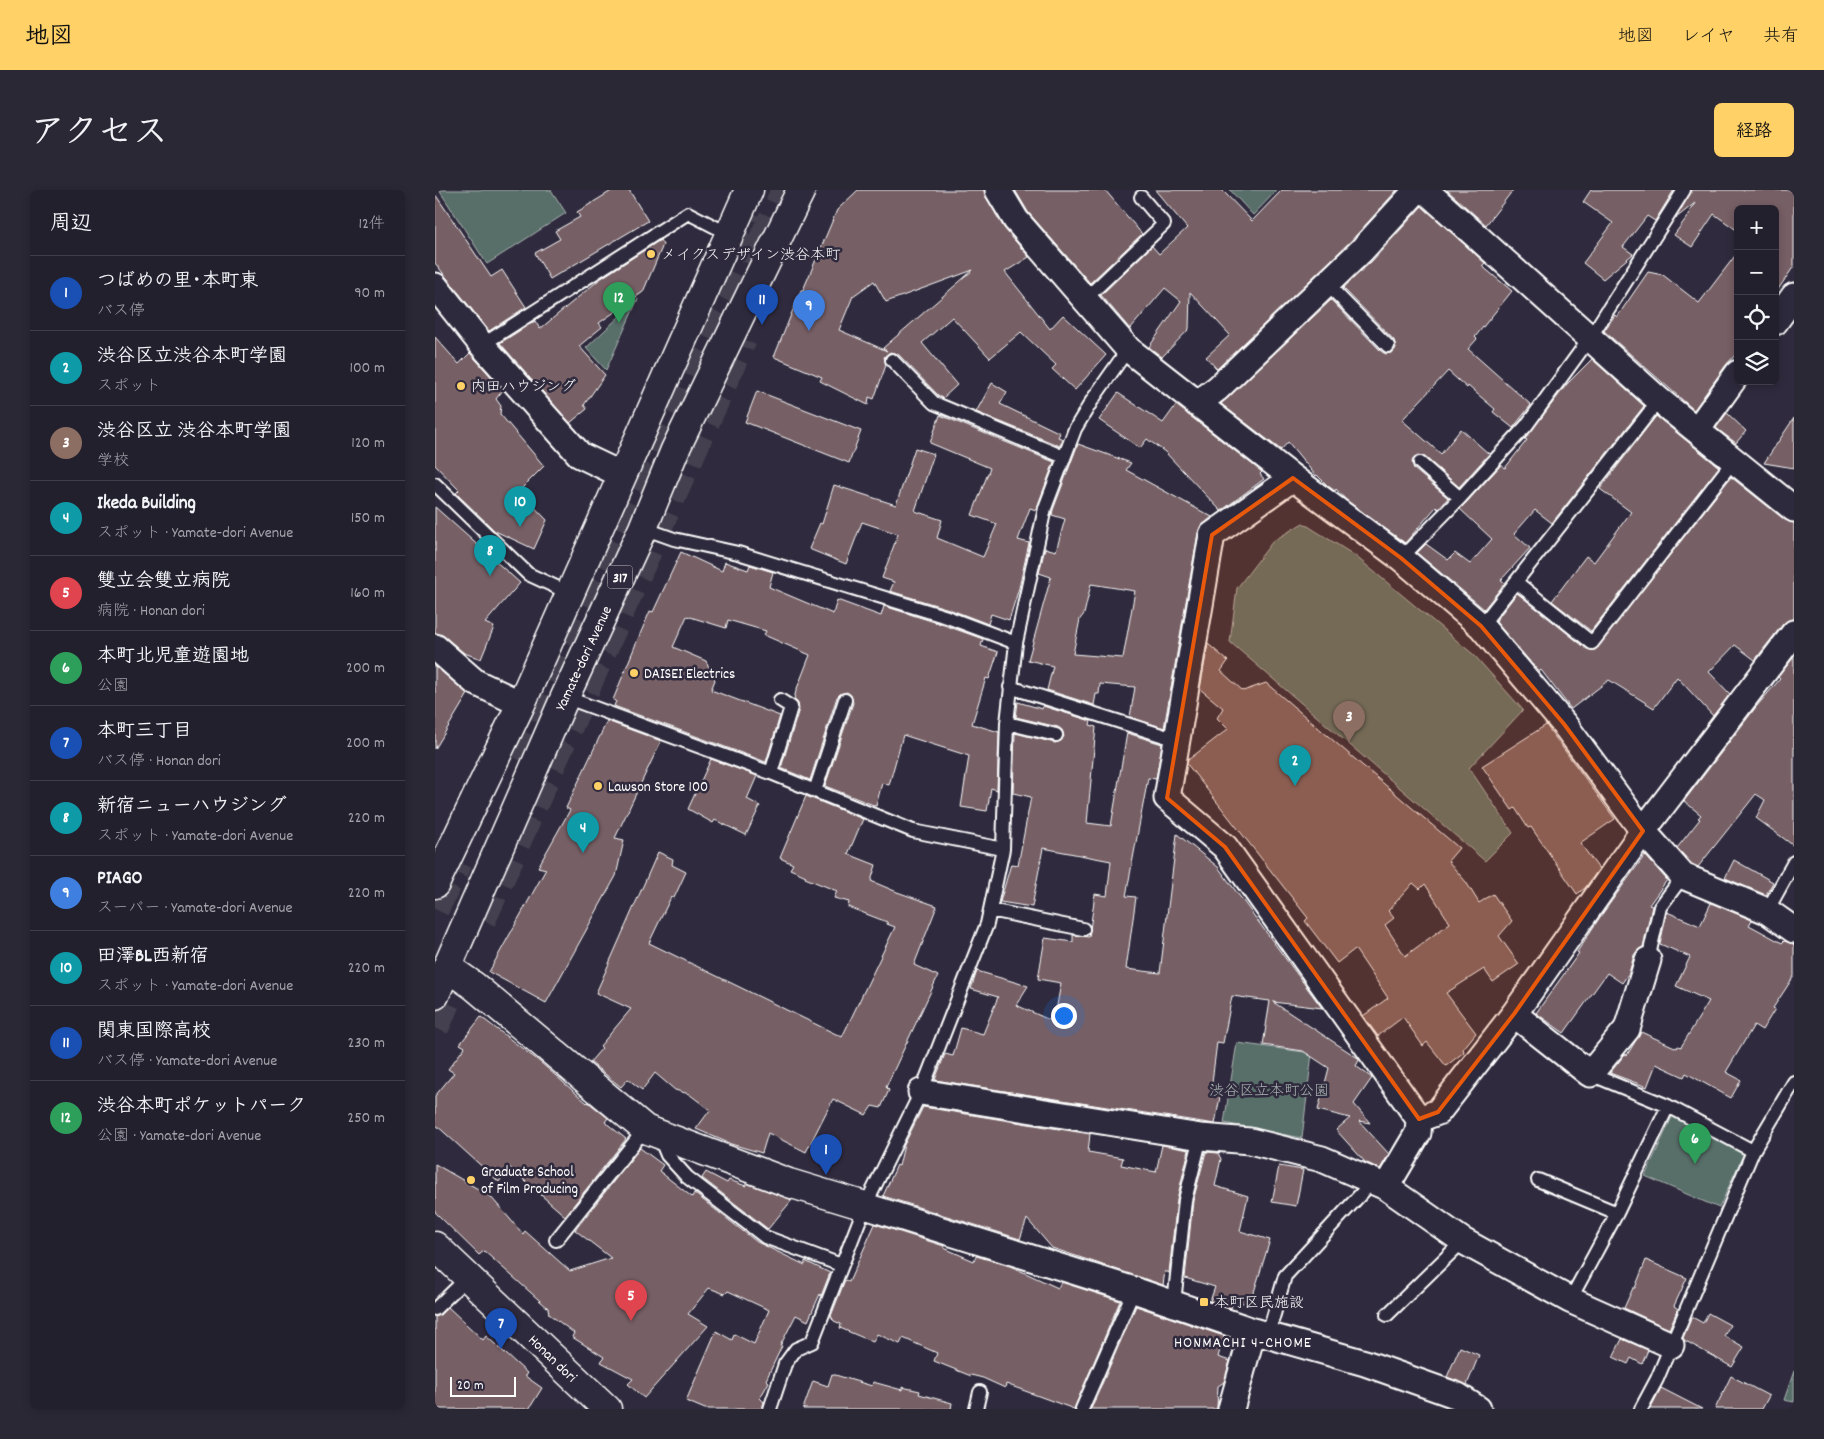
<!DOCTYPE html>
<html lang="ja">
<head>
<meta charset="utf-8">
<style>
  :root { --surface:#23202e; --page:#2b2836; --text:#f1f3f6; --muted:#a3a3aa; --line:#403e4a; --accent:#ffd166 }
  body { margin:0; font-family:Dekko,"Klee One",sans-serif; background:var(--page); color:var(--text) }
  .controls { position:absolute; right:15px; top:15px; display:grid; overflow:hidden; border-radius:8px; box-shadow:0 2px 8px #0003 }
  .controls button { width:45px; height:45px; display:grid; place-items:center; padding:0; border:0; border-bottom:1px solid var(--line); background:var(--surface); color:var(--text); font:25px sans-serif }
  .scale { position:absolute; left:15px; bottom:12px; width:66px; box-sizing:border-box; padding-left:5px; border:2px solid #fff; border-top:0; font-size:14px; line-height:18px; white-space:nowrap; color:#fff; -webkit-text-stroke:4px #2f2a3d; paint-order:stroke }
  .you { position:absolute; left:628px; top:825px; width:18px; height:18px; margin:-12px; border:4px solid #fff; border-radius:50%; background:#1a73e8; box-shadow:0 0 0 8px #1a73e833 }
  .badge { display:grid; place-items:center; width:32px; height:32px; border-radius:50%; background:var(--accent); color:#fff; font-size:16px; font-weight:700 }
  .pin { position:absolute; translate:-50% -41px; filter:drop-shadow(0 1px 2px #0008) }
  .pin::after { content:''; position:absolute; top:26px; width:18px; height:15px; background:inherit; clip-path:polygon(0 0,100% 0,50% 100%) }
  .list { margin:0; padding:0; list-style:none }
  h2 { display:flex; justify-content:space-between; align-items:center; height:65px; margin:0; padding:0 20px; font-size:21px }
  h2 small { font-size:16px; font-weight:400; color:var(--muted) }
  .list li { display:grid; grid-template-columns:32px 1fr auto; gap:15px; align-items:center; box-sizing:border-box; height:75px; padding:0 20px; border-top:1px solid var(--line) }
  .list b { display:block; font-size:19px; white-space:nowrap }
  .list p { margin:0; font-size:16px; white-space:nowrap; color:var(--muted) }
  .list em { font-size:16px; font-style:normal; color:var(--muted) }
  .icon { flex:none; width:28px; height:28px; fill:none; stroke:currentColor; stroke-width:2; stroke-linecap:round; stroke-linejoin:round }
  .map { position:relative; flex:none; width:1359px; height:1219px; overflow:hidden; border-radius:8px }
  header { display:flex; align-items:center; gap:30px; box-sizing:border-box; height:70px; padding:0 25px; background:var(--accent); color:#111 }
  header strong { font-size:24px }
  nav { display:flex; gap:28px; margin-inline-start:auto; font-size:18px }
  .intro { display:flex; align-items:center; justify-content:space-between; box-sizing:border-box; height:120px; padding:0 30px }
  h1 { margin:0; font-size:35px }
  .button { padding:12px 22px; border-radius:8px; background:var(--accent); color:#111; font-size:18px; font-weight:700 }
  main { display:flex; gap:30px; padding:0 30px }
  aside { flex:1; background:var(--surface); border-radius:8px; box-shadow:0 2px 8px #0003 }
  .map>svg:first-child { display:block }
  .green { fill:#586e69; stroke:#acb6b4 }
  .building { fill:#765f65; stroke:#fff; fill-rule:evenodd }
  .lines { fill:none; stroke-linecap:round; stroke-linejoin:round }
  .motorway-tunnel { stroke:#443f50; stroke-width:28; stroke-dasharray:28 14; stroke-linecap:butt }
  .service-casing { stroke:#fff; stroke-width:16 }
  .minor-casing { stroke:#fff; stroke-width:29 }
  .tertiary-casing { stroke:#fff; stroke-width:31 }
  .primary-casing { stroke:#fff; stroke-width:31 }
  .service { stroke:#2f2a3d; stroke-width:12 }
  .minor { stroke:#2f2a3d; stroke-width:25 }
  .tertiary { stroke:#2f2a3d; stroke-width:28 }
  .primary { stroke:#2f2a3d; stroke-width:28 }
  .marked { fill:#e8590c; fill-opacity:0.2; stroke:#e8590c; stroke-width:4; stroke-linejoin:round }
  .poi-dot { fill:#ffd166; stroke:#2f2a3d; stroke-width:2 }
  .labels { text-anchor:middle; stroke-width:5; stroke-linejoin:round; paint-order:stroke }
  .shield { fill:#2f2a3d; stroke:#c1bfc5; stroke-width:1 }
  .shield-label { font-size:14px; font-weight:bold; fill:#fff }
  .poi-label { font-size:15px; fill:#fff; stroke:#2f2a3d; text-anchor:start }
  .street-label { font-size:15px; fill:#fff; stroke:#2f2a3d }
  .park-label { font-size:15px; fill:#acb6b4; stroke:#2f2a3d }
  .neighbourhood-label { font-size:16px; letter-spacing:1px; fill:#fff; stroke:#2f2a3d }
</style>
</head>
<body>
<header>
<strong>地図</strong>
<nav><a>地図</a><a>レイヤ</a><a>共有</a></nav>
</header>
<div class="intro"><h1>アクセス</h1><a class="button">経路</a></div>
<main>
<aside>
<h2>周辺<small>12件</small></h2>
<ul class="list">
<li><span class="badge" style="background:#1a4fb4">1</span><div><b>つばめの里･本町東</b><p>バス停</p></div><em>90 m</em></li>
<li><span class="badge" style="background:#0f9aa8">2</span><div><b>渋谷区立渋谷本町学園</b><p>スポット</p></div><em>100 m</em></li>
<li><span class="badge" style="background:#8d6e63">3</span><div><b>渋谷区立 渋谷本町学園</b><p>学校</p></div><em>120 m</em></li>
<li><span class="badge" style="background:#0f9aa8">4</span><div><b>Ikeda Building</b><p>スポット · Yamate-dori Avenue</p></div><em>150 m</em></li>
<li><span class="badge" style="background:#e0444e">5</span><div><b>雙立会雙立病院</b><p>病院 · Honan dori</p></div><em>160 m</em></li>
<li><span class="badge" style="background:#2e9e5b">6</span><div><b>本町北児童遊園地</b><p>公園</p></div><em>200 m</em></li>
<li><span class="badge" style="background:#1a4fb4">7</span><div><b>本町三丁目</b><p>バス停 · Honan dori</p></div><em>200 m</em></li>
<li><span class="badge" style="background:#0f9aa8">8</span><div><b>新宿ニューハウジング</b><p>スポット · Yamate-dori Avenue</p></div><em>220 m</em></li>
<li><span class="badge" style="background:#3f7fe0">9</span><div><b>PIAGO</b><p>スーパー · Yamate-dori Avenue</p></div><em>220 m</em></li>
<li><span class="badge" style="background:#0f9aa8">10</span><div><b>田澤BL西新宿</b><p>スポット · Yamate-dori Avenue</p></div><em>220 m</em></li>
<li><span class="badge" style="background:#1a4fb4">11</span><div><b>関東国際高校</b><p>バス停 · Yamate-dori Avenue</p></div><em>230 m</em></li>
<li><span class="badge" style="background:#2e9e5b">12</span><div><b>渋谷本町ポケットパーク</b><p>公園 · Yamate-dori Avenue</p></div><em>250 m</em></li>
</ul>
</aside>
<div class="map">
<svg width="1359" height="1219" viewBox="0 0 1359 1219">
  <rect width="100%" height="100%" fill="#2f2a3d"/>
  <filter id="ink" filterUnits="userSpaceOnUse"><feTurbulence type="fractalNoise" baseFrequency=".02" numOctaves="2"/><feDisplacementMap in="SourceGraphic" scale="10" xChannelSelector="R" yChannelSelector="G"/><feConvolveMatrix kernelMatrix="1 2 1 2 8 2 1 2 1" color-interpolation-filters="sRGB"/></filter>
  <g filter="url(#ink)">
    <!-- green -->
    <path class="green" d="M4 0H116L131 23 52 74Z
      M795 0H842L818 25Z
      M203 109 171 180 151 158Z
      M868 333 919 365 1039 465 1088 520 1034 578 1078 643 1050 671 795 452 802 398 838 351Z
      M802 853 877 863 867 948 789 933Z
      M1238 925 1309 963 1284 1018 1210 986Z
      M1359 1181V1212L1349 1210Z"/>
    <!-- building -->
    <path class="building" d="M178 0H194L213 31 115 89 100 63 125 49 120 41 145 27 142 22Z
      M423 0H549L551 7 569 38 594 67 570 82 615 139 628 125 671 165 640 200 617 179 621 175 586 142 555 168 517 127 487 153 522 195 508 208 504 206 463 164 455 162 449 167 451 175 439 209 434 207 433 215 385 191 387 187 339 167 366 100H368L402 20ZM538 80 448 158 452 161 404 140 418 106 439 91 451 112Z
      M580 0H670L707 44 655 93 593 22Z
      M720 0H787L817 31 847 0H962L916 51 782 179 771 167 795 145 755 102 754 139 727 167 714 157 746 111 730 98 695 139 666 105 717 56 724 64 752 38Z
      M1012 0H1078L1051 35Z
      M1156 0H1239L1220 31 1212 26 1188 57 1198 64 1168 89 1148 73 1178 33 1148 12Z
      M1257 0H1359V76L1340 104V19H1303V41L1279 24 1257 57 1239 45 1255 23 1254 22 1260 13 1241 28Z
      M0 4 56 87 67 80 91 117 54 141 0 73Z
      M987 16 1050 73 1047 76 1077 101 1040 147 1042 149 1033 159 1096 215 1078 238 1058 222 1060 219 1033 196 1032 198 1013 181 967 230 1006 264 1026 239 1054 264 1024 297 990 267 983 265 979 267 977 272 979 279 1013 308 1003 319 1001 317 970 353 911 310 901 299 900 301 893 296 882 285 881 286 853 252 846 260 786 214 896 110 947 162 951 164 958 162 961 158 959 150 908 98 937 71Z
      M225 50 228 55 208 102 164 133 167 137 144 156 170 185 149 215 152 219 135 233 65 153 100 131 105 139 165 89Z
      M1303 62V155L1301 158 1303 162 1291 175 1259 220 1169 141 1180 125 1182 127 1213 82 1228 85 1264 113Z
      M0 147 24 174 35 163 68 200 61 209 66 216 65 224 109 276 84 301 112 330 99 359 60 341 21 303 24 300 0 275Z
      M1157 169 1209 216 1117 333 1100 320 1079 344 1095 358 1066 390 1070 393 1049 419 982 363 991 354 1013 370 1020 363 1035 374 1057 349 1025 319 1066 275 1070 278 1092 250 1090 249 1132 194Z
      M557 193 572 202 565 214 625 243 623 247 628 249 625 256 541 222Z
      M322 201 426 241 414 273 310 232Z
      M683 203 728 233 741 215 827 282 825 284 829 289 786 321 730 262 712 249 705 258 664 230Z
      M1292 223 1311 241 1301 253 1281 238Z
      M505 225 619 272 601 320 595 318 583 350 594 353 584 398 574 430 556 424 553 434 514 419 455 401 459 392 447 388 463 344 427 332 411 374 374 359 385 333 387 334 399 295 461 315 480 258 499 264 480 321 507 330 502 348 548 367 562 334 537 325 555 278 495 253Z
      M1221 226 1284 277 1156 441 1117 411 1151 366 1159 372 1196 322 1165 299Z
      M1359 228V278L1329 273Z
      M643 254 696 273 691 280 777 327 765 337 763 343 729 538 695 527 700 497 665 494 664 504H661L659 515 612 500 618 476 593 470 616 387 604 383 610 358 621 361 630 329 617 325 618 320ZM656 394 700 401 688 468 638 464 645 429 649 424Z
      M1296 287 1350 330 1359 333V429L1353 430 1348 434 1320 470 1300 455 1274 482 1295 504 1278 526 1242 487 1219 518 1174 490 1136 519 1106 480 1104 482 1061 432 1062 429 1082 403 1152 459 1160 460Z
      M0 317 85 393 50 433 59 437 46 469 29 463 9 446 0 443Z
      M246 362 287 381 290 372 313 380 315 375 338 382 334 397 398 424 402 410 446 426 449 416 509 435 548 449 546 456 563 462 554 489 551 488 537 534 564 542 562 600 556 598 552 621 526 617 534 566 468 545 454 595 447 593 441 616 390 596 418 513 416 505 412 502 405 504 402 507 375 590 346 578 364 519 363 514 359 509 361 501 375 465 329 445 331 441 293 430 291 438 252 426 238 457 271 471 280 490 276 500 345 526 331 572 179 516 181 511 178 510 200 456 215 421 218 422Z
      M773 454 793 471 786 481 808 501 831 493 1024 658 1013 671 1031 692 1044 713 1058 704 1077 731 1064 746 1084 774 1058 792 1049 779 1011 803 1041 843 1028 859 1029 862 1011 876 992 852 988 856 968 827 943 846 928 826 953 808 920 759 902 773 870 731 873 728 752 574 753 570 793 539 782 528 788 518 765 499ZM978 693 985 699 990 694 1015 733 970 766 950 735 959 728 953 721Z
      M1359 467V656L1321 628 1330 610 1321 604 1263 677 1257 674 1242 658 1265 629 1263 628 1266 625 1249 611 1321 517 1345 489 1343 487Z
      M0 476 33 504 0 559Z
      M583 512 607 519 608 516 656 531 655 535 661 537 652 633 676 636 692 543 727 554 721 589 713 588 691 706 701 707 691 779 725 783 742 644 783 677 887 818 838 812 923 868 924 870 921 876 937 888 919 914 935 933 924 931 954 964 945 979 930 972 901 940 915 928 883 920 894 878 868 861 828 855 835 811 797 806 788 853 782 852 776 900 786 901 780 934 500 890 510 864 518 866 526 838 548 844 563 807 536 799 542 781 593 796 581 815 619 832 626 793 603 789 610 748 638 752V745L654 747 660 704 672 706 676 671 608 658 597 717 565 712 576 674 583 675 596 607 578 603 580 543 620 553 626 551 629 546 627 540 623 537 581 527Z
      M172 531 226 551 180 648 189 650 181 686 111 813 54 782 111 679 103 677 135 620 131 618Z
      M1111 535 1180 629 1145 653 1164 679 1150 698 1142 704 1096 637 1093 638 1080 618 1077 620 1047 576Z
      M276 569 322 586 312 609 325 616 311 645 280 630 278 633 253 619Z
      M371 606 428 629 413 664 441 675 436 691 462 702 502 716 479 775 503 786 451 897 454 900 446 918 437 916 431 925 398 909 371 962 333 943 327 963 296 954 261 939 275 920 254 904 240 900 220 883 207 900 193 889 186 897 155 872 167 858 165 856 196 819 161 803 223 662 238 669 237 675 251 682 239 708 236 707 214 753 407 847 460 737 452 734V732L413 717 414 712 399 708 402 701 370 688 371 686 355 679 358 674 345 668Z
      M1210 665 1232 690 1214 715 1217 716 1208 757 1203 760 1199 765 1194 783 1187 793 1172 783 1129 843 1101 823 1144 763 1142 762 1165 727Z
      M1299 670 1338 692 1331 705 1290 688Z
      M1276 713 1317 730 1314 735 1347 753 1349 751 1359 754V786L1338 818 1340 819 1327 840 1319 835 1291 882 1306 890 1296 908 1251 883 1249 887 1221 874 1212 897 1175 883 1190 864 1192 865 1206 842 1242 858 1243 856 1246 857 1274 811 1241 796 1255 767 1225 754 1232 722 1265 736Z
      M46 827 105 872 152 913 153 912 173 928 170 932 191 949 130 1026 74 977 64 992 0 934V906L19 883 13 879 30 857 25 854Z
      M488 917 655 944 653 962 688 968 686 975 721 982 727 955 754 960 742 1009 734 1083 730 1081 728 1095 617 1058 592 1029 585 1049 448 1006 462 975 464 976 469 955Z
      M205 958 228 975 224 981 257 1007 259 1003 322 1052 370 1075V1071L395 1083 386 1106 385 1104 373 1131 361 1125 345 1156H347L331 1190 334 1192 325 1208 329 1212 327 1219H270L251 1211 281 1141 297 1150 299 1144 319 1154 334 1120 293 1101 290 1104 274 1098 253 1124 273 1136 209 1208 193 1194 198 1189 166 1172 169 1167 137 1147 139 1143 114 1124 113 1118 49 1061 44 1065 0 1022V974L55 1006 88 1044 90 1041 135 1081 176 1068 140 1040Z
      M771 962 783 963 786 969 780 996 813 1006 805 1041 835 1050 815 1115 799 1110 796 1118 775 1111 780 1097 750 1088 758 1011Z
      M844 976 868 980 861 1016 837 1012Z
      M271 982 292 993 294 990 311 996V993L357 1010 333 1039 267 988Z
      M440 1034 509 1056V1058L539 1071 541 1066 575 1076 623 1098 626 1092 685 1111 639 1219 571 1194 570 1198 548 1188 536 1185V1186L499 1171 502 1163 468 1148 465 1154 442 1144 438 1152 405 1138 406 1134 399 1131 396 1126 410 1090 414 1092Z
      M1211 1070 1252 1088 1239 1116 1243 1119 1234 1139 1189 1118 1198 1098H1200Z
      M701 1116 789 1146 783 1167 795 1171 789 1192 783 1196 782 1219H656Z
      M13 1117 48 1150 51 1146 92 1183 90 1186 107 1198 94 1219H0V1127L5 1125Z
      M1273 1123 1295 1135 1289 1146 1309 1157 1297 1177 1249 1150 1248 1148 1257 1127 1268 1133Z
      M1187 1149 1213 1160 1207 1174 1196 1168 1193 1174 1178 1167Z
      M1025 1157 1044 1165 1032 1195 1012 1187Z
      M397 1184 437 1196 438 1192 467 1200V1197L485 1201 484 1204 517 1213 516 1219H368L378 1191 393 1196Z
      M1296 1186 1334 1206 1327 1219H1280Z
      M1226 1198 1267 1219H1215Z"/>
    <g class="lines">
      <!-- motorway-tunnel -->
      <path class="motorway-tunnel" d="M326 53 350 0
        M76 566 104 509 322 25
        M0 719 24 672
        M47 730 308 149
        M0 838 26 779"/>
      <defs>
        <path id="service" d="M891 93 953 156
          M649 110 729 34 706 7
          M47 155 253 23 294 44
          M457 170 499 213 629 267
          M985 273 1025 308
          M0 294 93 384 134 403
          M208 338 239 349 303 363 512 427 581 453
          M966 368 1025 308 1091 236 1155 148 1249 0
          M1081 392 1157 453 1299 270
          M1046 436 1224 210
          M575 497 742 550
          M130 507 336 583 478 641 568 659
          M572 533 621 545
          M336 583 356 517 345 510
          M380 601 410 510
          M555 720 648 739
          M1332 721 1359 672
          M1213 770 1225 717 1248 686
          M1155 884 1233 916 1318 961
          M224 946 232 965 252 987 330 1047 406 1075
          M1103 990 1182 1023
          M121 1050 210 939
          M1135 1110 1182 1023 1233 916
          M739 1113 750 1010 766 947
          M0 1119 33 1087
          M952 1125 1028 1051
          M833 1145 850 1086 938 991
          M335 1219 350 1174 361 1159 377 1152 430 1016 486 902 552 734 568 659 572 533 581 453 610 318 640 239 658 209 693 159
          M541 1219 545 1202
          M647 1219 699 1100
          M1206 1219 1222 1189 1318 961 1359 892"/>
        <path id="minor" d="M563 0 581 30 693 159 858 288 966 368 1046 436 1129 534 1208 641 1248 686 1332 721 1359 740
          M990 0 1224 210 1359 319
          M0 96 47 155 145 265 187 285
          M1340 132 1359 106
          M762 214 783 198 926 61 982 0
          M1262 240 1303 183
          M858 288 777 345 732 608 790 657 984 929 983 943 951 997
          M0 457 40 492 86 514
          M1079 824 1155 884 1192 839 1213 770
          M486 902 766 947 815 951 887 969 951 997 1028 1051 1135 1110 1236 1155
          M984 929 1003 922 1079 824 1208 641 1359 443
          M430 1016 699 1100 818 1141 930 1173 1023 1206 1043 1219
          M796 1219 818 1141"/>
        <path id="tertiary" d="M12 777 39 796 210 939 354 993 430 1016"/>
        <path id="primary" d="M0 694 86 514 314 0
          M0 805 130 507 208 338 240 260 366 0
          M0 1056 172 1219"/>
      </defs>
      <!-- service casing -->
      <use href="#service" class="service-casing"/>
      <!-- minor casing -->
      <use href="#minor" class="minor-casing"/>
      <!-- tertiary casing -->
      <use href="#tertiary" class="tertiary-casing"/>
      <!-- primary casing -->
      <use href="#primary" class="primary-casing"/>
      <!-- service -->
      <use href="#service" class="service"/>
      <!-- minor -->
      <use href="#minor" class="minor"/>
      <!-- tertiary -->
      <use href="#tertiary" class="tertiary"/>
      <!-- primary -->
      <use href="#primary" class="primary"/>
    </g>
  </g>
  <!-- marked area -->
  <path class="marked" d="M858 288 966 368 1046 436 1129 534 1208 641 1079 824 1003 922 984 929 790 657 732 608 777 345Z"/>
  <!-- markers -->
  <g class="poi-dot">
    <circle cx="216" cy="64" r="5"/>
    <circle cx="26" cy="196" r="5"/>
    <circle cx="199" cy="483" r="5"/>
    <circle cx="163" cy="596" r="5"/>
    <circle cx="36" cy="990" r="5"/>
    <rect x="764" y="1107" width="10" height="10" rx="2.5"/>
  </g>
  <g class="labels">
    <!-- shield labels -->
    <rect class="shield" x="172.5" y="375.5" width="25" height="23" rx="4"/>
    <g class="shield-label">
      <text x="185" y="392">317</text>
    </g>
    <!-- poi labels -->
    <g class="poi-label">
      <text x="226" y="69">メイクスデザイン渋谷本町</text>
      <text x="36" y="201">内田ハウジング</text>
      <text x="209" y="488">DAISEI Electrics</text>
      <text x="173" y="601">Lawson Store 100</text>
      <text x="46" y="986">Graduate School<tspan x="46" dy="17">of Film Producing</tspan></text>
      <text x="779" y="1117">本町区民施設</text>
    </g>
    <!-- street labels -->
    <g class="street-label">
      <text transform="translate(148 468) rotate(-65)" y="5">Yamate-dori Avenue</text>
      <text transform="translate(118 1168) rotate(44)" y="5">Honan dori</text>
    </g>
    <!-- park labels -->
    <g class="park-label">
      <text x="834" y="905">渋谷区立本町公園</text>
    </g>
    <!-- neighbourhood labels -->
    <g class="neighbourhood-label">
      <text x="808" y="1157">HONMACHI 4-CHOME</text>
    </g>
  </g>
</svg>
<div class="controls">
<button>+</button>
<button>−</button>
<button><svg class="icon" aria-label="locate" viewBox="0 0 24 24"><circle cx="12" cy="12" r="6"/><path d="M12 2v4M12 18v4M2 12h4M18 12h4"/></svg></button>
<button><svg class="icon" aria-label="layers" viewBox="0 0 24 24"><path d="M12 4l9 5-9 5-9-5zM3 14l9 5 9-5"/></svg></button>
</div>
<div class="scale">20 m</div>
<div class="you"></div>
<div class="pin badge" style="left:391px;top:985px;background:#1a4fb4">1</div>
<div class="pin badge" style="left:860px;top:596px;background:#0f9aa8">2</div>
<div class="pin badge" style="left:914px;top:552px;background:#8d6e63">3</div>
<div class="pin badge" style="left:148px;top:663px;background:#0f9aa8">4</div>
<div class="pin badge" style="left:196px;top:1131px;background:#e0444e">5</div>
<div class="pin badge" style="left:1260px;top:974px;background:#2e9e5b">6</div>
<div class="pin badge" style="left:66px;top:1159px;background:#1a4fb4">7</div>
<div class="pin badge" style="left:55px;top:386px;background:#0f9aa8">8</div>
<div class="pin badge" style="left:374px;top:141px;background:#3f7fe0">9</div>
<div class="pin badge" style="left:85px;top:337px;background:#0f9aa8">10</div>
<div class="pin badge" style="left:327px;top:135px;background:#1a4fb4">11</div>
<div class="pin badge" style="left:184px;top:133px;background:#2e9e5b">12</div>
</div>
</main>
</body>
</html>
